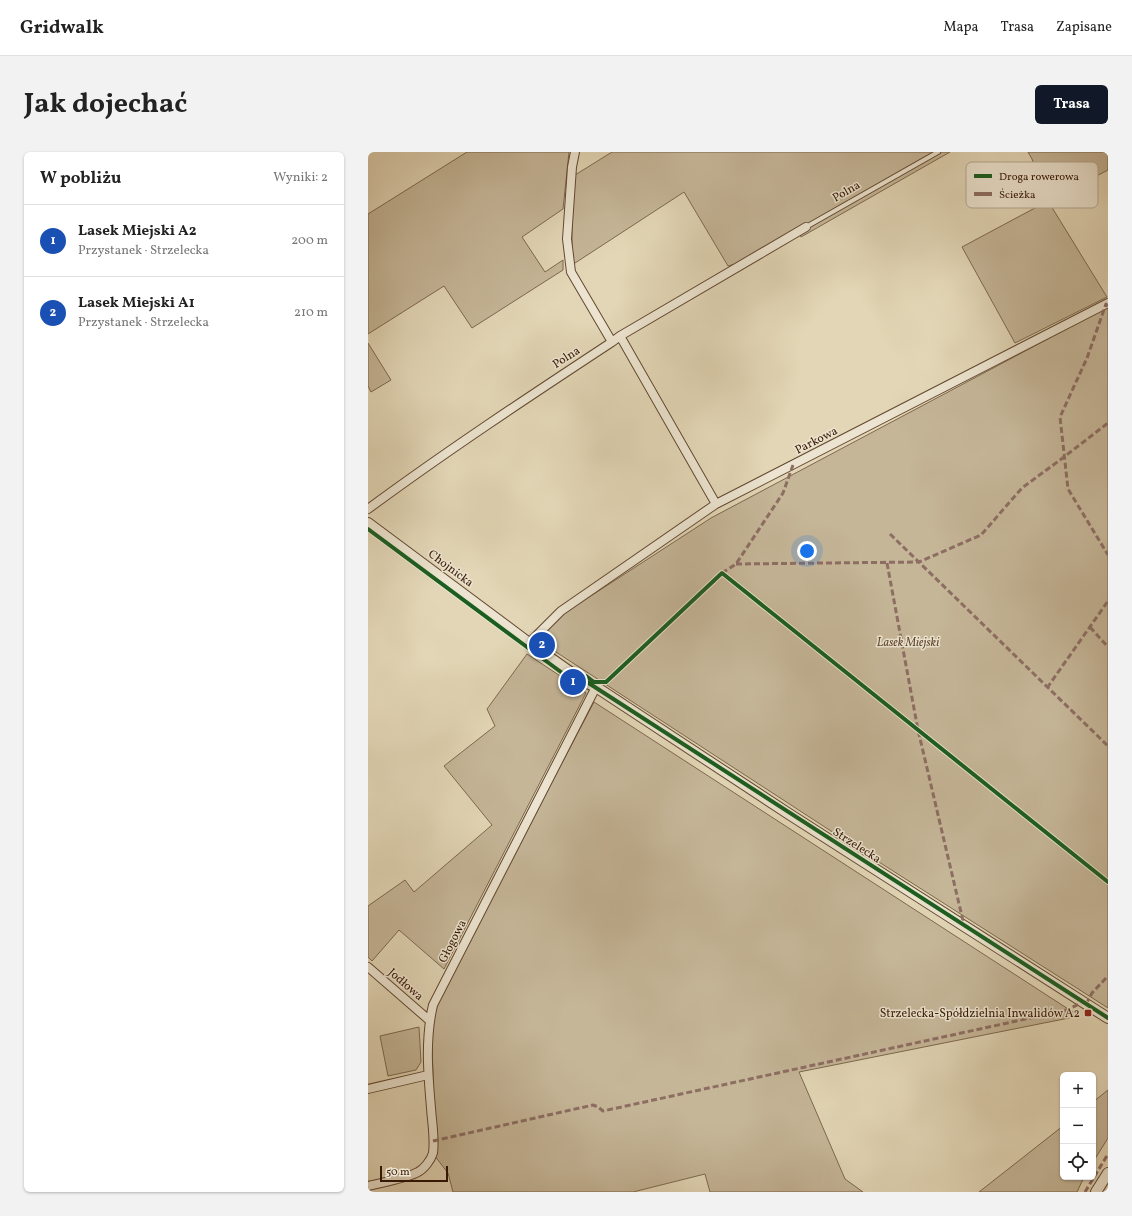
<!DOCTYPE html>
<html lang="pl">
<head>
<meta charset="utf-8">
<style>
  :root { --surface:#fff; --page:#f2f2f2; --text:#222; --muted:#767676; --line:#e0e0e0; --accent:#111827 }
  body { margin:0; font-family:Vollkorn,serif; background:var(--page); color:var(--text) }
  .controls { position:absolute; right:12px; bottom:12px; display:grid; overflow:hidden; border-radius:6px; box-shadow:0 1px 3px #0004 }
  .controls button { width:36px; height:36px; display:grid; place-items:center; padding:0; border:0; border-bottom:1px solid var(--line); background:var(--surface); color:var(--text); font:20px sans-serif }
  .scale { position:absolute; left:12px; bottom:10px; width:68px; box-sizing:border-box; padding-left:4px; border:2px solid #381904; border-top:0; font-size:11px; line-height:14px; white-space:nowrap; color:#381904; -webkit-text-stroke:3px #ece4d0; paint-order:stroke }
  .you { position:absolute; left:439px; top:399px; width:14px; height:14px; margin:-10px; border:3px solid #fff; border-radius:50%; background:#1a73e8; box-shadow:0 0 0 6px #1a73e833 }
  .badge { display:grid; place-items:center; width:26px; height:26px; border-radius:50%; background:var(--accent); color:#fff; font-size:13px; font-weight:700 }
  .pin { position:absolute; translate:-50% -50%; border:2px solid #fff; box-shadow:0 1px 4px #0006 }
  .list { margin:0; padding:0; list-style:none }
  h2 { display:flex; justify-content:space-between; align-items:center; height:52px; margin:0; padding:0 16px; font-size:17px }
  h2 small { font-size:13px; font-weight:400; color:var(--muted) }
  .list li { display:grid; grid-template-columns:26px 1fr auto; gap:12px; align-items:center; box-sizing:border-box; height:72px; padding:0 16px; border-top:1px solid var(--line) }
  .list b { display:block; font-size:15px; white-space:nowrap }
  .list p { margin:0; font-size:13px; white-space:nowrap; color:var(--muted) }
  .list em { font-size:13px; font-style:normal; color:var(--muted) }
  .icon { flex:none; width:22px; height:22px; fill:none; stroke:currentColor; stroke-width:2; stroke-linecap:round; stroke-linejoin:round }
  .map { position:relative; flex:none; width:740px; height:1040px; overflow:hidden; border-radius:6px }
  header { display:flex; align-items:center; gap:24px; box-sizing:border-box; height:56px; padding:0 20px; background:var(--surface); border-bottom:1px solid var(--line) }
  header strong { font-size:19px }
  nav { display:flex; gap:22px; margin-inline-start:auto; font-size:14px }
  .intro { display:flex; align-items:center; justify-content:space-between; box-sizing:border-box; height:96px; padding:0 24px }
  h1 { margin:0; font-size:28px }
  .button { padding:10px 18px; border-radius:6px; background:var(--accent); color:#fff; font-size:14px; font-weight:700 }
  main { display:flex; gap:24px; padding:0 24px }
  aside { flex:1; background:var(--surface); border-radius:6px; box-shadow:0 1px 3px #0004 }
  .map>svg:first-child { display:block }
  .green { fill:#c5b698; stroke:#7e684e }
  .lines { fill:none; stroke-linecap:round; stroke-linejoin:round }
  .service-casing { stroke:#624830; stroke-width:6 }
  .minor-casing { stroke:#624830; stroke-width:10 }
  .tertiary-casing { stroke:#624830; stroke-width:12 }
  .service { stroke:#ece4d0; stroke-width:4 }
  .minor { stroke:#ece4d0; stroke-width:8 }
  .tertiary { stroke:#ece4d0; stroke-width:10 }
  .quiet { stroke:#8d6e63; stroke-width:3; stroke-dasharray:6 3; stroke-linecap:butt }
  .cycleway-casing { stroke:#ece4d0; stroke-width:6 }
  .cycleway { stroke:#1b5e20; stroke-width:4 }
  .poi-dot { fill:#8f2418; stroke:#ece4d0; stroke-width:1.5 }
  .labels { text-anchor:middle; stroke-width:3; stroke-linejoin:round; paint-order:stroke }
  .street-label { font-size:12px; fill:#381904; stroke:#ece4d0 }
  .park-label { font-size:12px; font-style:italic; fill:#624830; stroke:#ece4d0 }
  .poi-label { font-size:12px; fill:#381904; stroke:#ece4d0; text-anchor:end }
  .key { fill:#ece4d0; stroke:#b6a793; stroke-width:1 }
  .key-label { font-size:11px; fill:#381904 }
</style>
</head>
<body>
<header>
<strong>Gridwalk</strong>
<nav><a>Mapa</a><a>Trasa</a><a>Zapisane</a></nav>
</header>
<div class="intro"><h1>Jak dojechać</h1><a class="button">Trasa</a></div>
<main>
<aside>
<h2>W pobliżu<small>Wyniki: 2</small></h2>
<ul class="list">
<li><span class="badge" style="background:#1a4fb4">1</span><div><b>Lasek Miejski A2</b><p>Przystanek · Strzelecka</p></div><em>200 m</em></li>
<li><span class="badge" style="background:#1a4fb4">2</span><div><b>Lasek Miejski A1</b><p>Przystanek · Strzelecka</p></div><em>210 m</em></li>
</ul>
</aside>
<div class="map">
<svg width="740" height="1040" viewBox="0 0 740 1040">
  <rect width="100%" height="100%" fill="#e2d6b6"/>
  <filter id="stains"><feTurbulence type="fractalNoise" baseFrequency=".005" numOctaves="4"/><feColorMatrix values="0 0 0 0 .2 0 0 0 0 .09 0 0 0 0 .02 0 0 0 .5 -.17"/></filter>
  <radialGradient id="worn" r=".72"><stop offset=".6" stop-color="#630" stop-opacity="0"/><stop offset="1" stop-color="#630" stop-opacity=".3"/></radialGradient>
  <!-- green -->
  <path class="green" d="M99 0H201L195 57 154 85 177 120 195 108V118L104 176 76 134 0 182V62Z
    M244 0H582L433 85 429 77 371 111 360 114 316 40 204 113V67L207 23Z
    M660 0H740V18L680 49 739 145 647 191 594 95 680 49 664 7Z
    M740 155V856L489 696 168 487 195 462 343 366Z
    M0 191 23 228 3 240 0 234Z
    M159 502 218 541 76 817 31 778 4 809 0 805V754L37 728 46 740 124 673 76 614 127 574 119 557Z
    M226 550 711 864 431 920 477 1027 495 1040H342L337 1022 265 1040H85L80 1021 66 1003 65 919 63 881 66 855Z
    M51 875 53 910 48 918 20 924 12 884Z
    M740 938V986L725 1010V950Z
    M695 974V1025H716L709 1040H611Z"/>
  <g class="lines">
    <defs>
      <path id="service" d="M438 75 570 0"/>
      <path id="minor" d="M252 184 438 75
        M244 190 252 184 348 352 740 151
        M0 357C80 298 162 244 244 190L203 120 199 87 204 15 207 0
        M161 491 193 459 348 352
        M0 815 61 868
        M0 937 60 923
        M0 1034C12 1031 40 1026 50 1020 56 1017 63 1008 65 1001 67 987 64 971 63 956 60 922 57 887 65 853L228 535"/>
      <path id="tertiary" d="M0 371 161 491 215 529 228 535 421 662 740 866
        M728 1040 740 1021"/>
    </defs>
    <!-- service casing -->
    <use href="#service" class="service-casing"/>
    <!-- minor casing -->
    <use href="#minor" class="minor-casing"/>
    <!-- tertiary casing -->
    <use href="#tertiary" class="tertiary-casing"/>
    <!-- service -->
    <use href="#service" class="service"/>
    <!-- minor -->
    <use href="#minor" class="minor"/>
    <!-- tertiary -->
    <use href="#tertiary" class="tertiary"/>
    <!-- quiet -->
    <path class="quiet" d="M740 154 738 152 719 206 692 265 700 337 740 403
      M522 382 740 594
      M519 411 550 578 596 773
      M368 412 551 410 613 383 654 336 696 305 740 271
      M354 421 368 412 415 341 425 313
      M722 475 740 495
      M679 536 740 449
      M718 852 724 841 740 824
      M65 989 225 953 230 955 235 959 699 858 715 850
      M717 1040 740 1002"/>
    <defs>
      <path id="cycleway" d="M0 377 163 498 212 534 218 524 226 530H238L354 421 740 730
        M219 530 740 866"/>
    </defs>
    <!-- cycleway casing -->
    <use href="#cycleway" class="cycleway-casing"/>
    <!-- cycleway -->
    <use href="#cycleway" class="cycleway"/>
  </g>
  <!-- markers -->
  <rect class="poi-dot" x="716" y="857" width="8" height="8" rx="2"/>
  <g class="labels">
    <!-- street labels -->
    <g class="street-label">
      <text transform="translate(478 39) rotate(-30)" y="4">Polna</text>
      <text transform="translate(198 205) rotate(-33)" y="4">Polna</text>
      <text transform="translate(448 288) rotate(-27)" y="4">Parkowa</text>
      <text transform="translate(83 416) rotate(37)" y="4">Chojnicka</text>
      <text transform="translate(489 693) rotate(33)" y="4">Strzelecka</text>
      <text transform="translate(84 789) rotate(-63)" y="4">Głogowa</text>
      <text transform="translate(38 832) rotate(41)" y="4">Jodłowa</text>
    </g>
    <!-- park labels -->
    <g class="park-label">
      <text x="540" y="494">Lasek Miejski</text>
    </g>
    <!-- poi labels -->
    <g class="poi-label">
      <text x="712" y="865">Strzelecka-Spółdzielnia Inwalidów A2</text>
    </g>
  </g>
  <!-- legend -->
  <rect x="598" y="10" width="132" height="46" rx="6" class="key"/>
  <rect x="606" y="22" width="18" height="4" fill="#1b5e20"/>
  <rect x="606" y="40" width="18" height="4" fill="#8d6e63"/>
  <g class="key-label">
    <text x="631" y="28">Droga rowerowa</text>
    <text x="631" y="46">Ścieżka</text>
  </g>
  <rect width="100%" height="100%" filter="url(#stains)"/>
  <rect width="100%" height="100%" fill="url(#worn)"/>
</svg>
<div class="controls">
<button>+</button>
<button>−</button>
<button><svg class="icon" aria-label="locate" viewBox="0 0 24 24"><circle cx="12" cy="12" r="6"/><path d="M12 2v4M12 18v4M2 12h4M18 12h4"/></svg></button>
</div>
<div class="scale">50 m</div>
<div class="you"></div>
<div class="pin badge" style="left:205px;top:530px;background:#1a4fb4">1</div>
<div class="pin badge" style="left:174px;top:493px;background:#1a4fb4">2</div>
</div>
</main>
</body>
</html>
